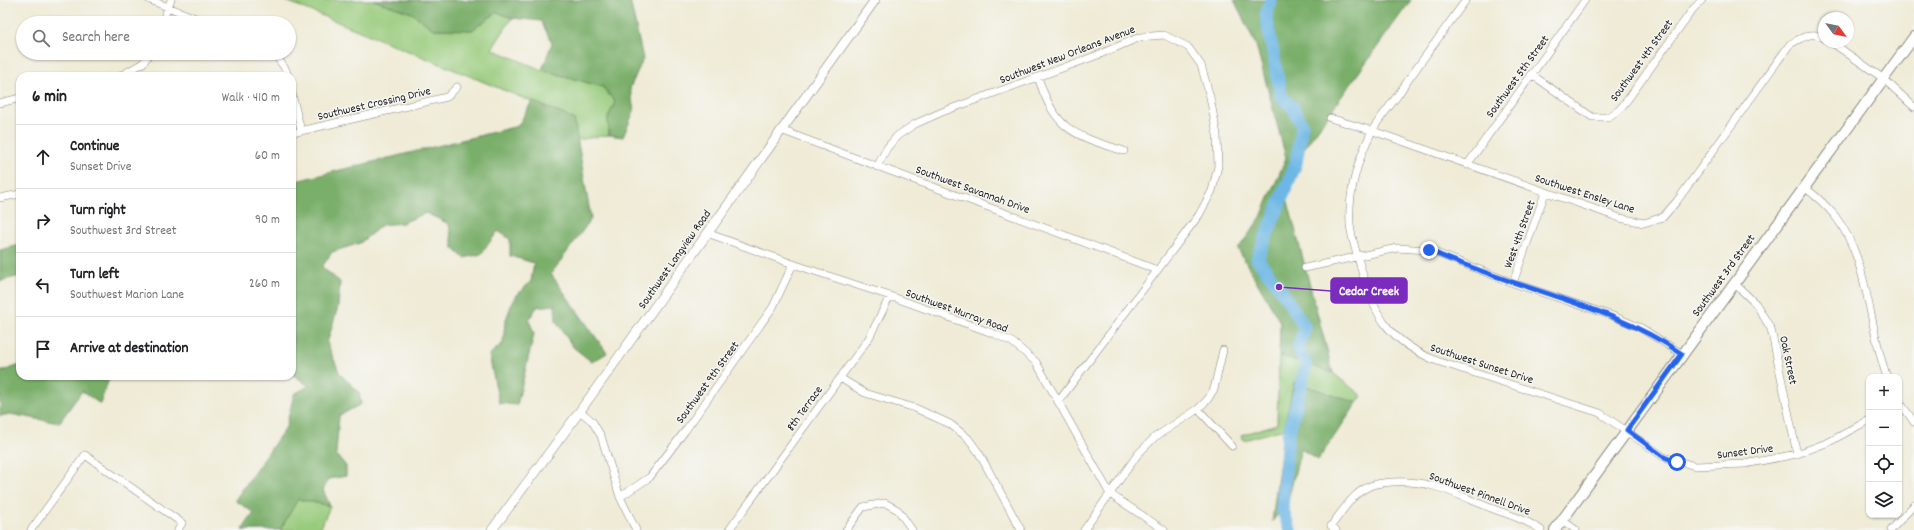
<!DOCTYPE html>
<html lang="en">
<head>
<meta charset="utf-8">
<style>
  :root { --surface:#fff; --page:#f2f2f2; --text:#202124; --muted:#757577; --line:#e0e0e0 }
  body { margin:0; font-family:Dekko,sans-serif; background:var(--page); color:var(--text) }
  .controls { position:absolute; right:12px; bottom:12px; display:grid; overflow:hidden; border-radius:8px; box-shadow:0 1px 3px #0004 }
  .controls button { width:36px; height:36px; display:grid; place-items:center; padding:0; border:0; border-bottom:1px solid var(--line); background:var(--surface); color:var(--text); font:20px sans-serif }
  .compass { position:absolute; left:1818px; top:12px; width:36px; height:36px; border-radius:50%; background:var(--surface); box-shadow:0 1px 3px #0004; rotate:123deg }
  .stop { position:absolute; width:12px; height:12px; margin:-9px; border:3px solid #2563eb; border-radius:50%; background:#fff }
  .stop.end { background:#2563eb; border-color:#fff; box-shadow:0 1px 4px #0008 }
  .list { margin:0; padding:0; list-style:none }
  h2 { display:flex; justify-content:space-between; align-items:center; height:52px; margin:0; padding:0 16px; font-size:17px }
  h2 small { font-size:13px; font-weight:400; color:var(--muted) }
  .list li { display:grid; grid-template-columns:26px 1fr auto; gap:12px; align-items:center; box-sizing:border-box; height:64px; padding:0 16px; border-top:1px solid var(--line) }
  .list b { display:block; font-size:15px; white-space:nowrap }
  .list p { margin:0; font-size:13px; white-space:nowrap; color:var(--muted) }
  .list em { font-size:13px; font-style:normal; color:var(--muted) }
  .icon { flex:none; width:22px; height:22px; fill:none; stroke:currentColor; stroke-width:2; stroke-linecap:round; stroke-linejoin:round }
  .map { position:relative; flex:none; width:1914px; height:530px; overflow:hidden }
  .search { position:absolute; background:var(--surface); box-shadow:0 1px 3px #0004; left:16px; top:16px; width:280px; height:44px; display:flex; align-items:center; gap:10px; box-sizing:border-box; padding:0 14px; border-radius:22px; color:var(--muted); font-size:15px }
  .panel { position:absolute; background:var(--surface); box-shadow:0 1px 3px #0004; left:16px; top:72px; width:280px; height:308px; border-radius:12px }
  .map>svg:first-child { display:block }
  .green { fill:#98cb7b; stroke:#5a744c }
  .forest { fill:#7aaf6b; stroke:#4b6644 }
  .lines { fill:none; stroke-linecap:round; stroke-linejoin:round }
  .river { stroke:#6db7e6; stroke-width:13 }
  .minor-casing { stroke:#868479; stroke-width:8 }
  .tertiary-casing { stroke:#868479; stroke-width:10 }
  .secondary-casing { stroke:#868479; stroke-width:12 }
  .minor { stroke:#fff; stroke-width:7 }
  .tertiary { stroke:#fff; stroke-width:9 }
  .secondary { stroke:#fff; stroke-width:10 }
  .route { stroke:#2563eb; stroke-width:5 }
  .labels { text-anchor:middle; stroke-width:3; stroke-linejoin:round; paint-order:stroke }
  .street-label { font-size:12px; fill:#1c1c1c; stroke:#f6f6f2 }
  .leader { fill:none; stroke:#7b2cbf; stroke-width:1.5 }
  .callout-dot { fill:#7b2cbf; stroke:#f6f6f2; stroke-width:1.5 }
  .callout { fill:#7b2cbf; stroke:#7b2cbf; stroke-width:1.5 }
  .callout-label { font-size:13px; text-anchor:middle; font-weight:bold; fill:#fff }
</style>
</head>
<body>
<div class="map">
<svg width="1914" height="530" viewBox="0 0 1914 530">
  <rect width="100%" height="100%" fill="#f6f6f2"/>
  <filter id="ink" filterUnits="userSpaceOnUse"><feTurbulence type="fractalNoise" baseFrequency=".025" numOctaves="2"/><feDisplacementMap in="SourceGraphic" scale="8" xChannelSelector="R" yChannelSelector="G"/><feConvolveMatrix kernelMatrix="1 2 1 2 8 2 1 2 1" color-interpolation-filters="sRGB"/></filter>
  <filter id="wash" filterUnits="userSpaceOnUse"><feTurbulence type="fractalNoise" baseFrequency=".012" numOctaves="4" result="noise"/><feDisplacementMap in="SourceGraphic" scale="16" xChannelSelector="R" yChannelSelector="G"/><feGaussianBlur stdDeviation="0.9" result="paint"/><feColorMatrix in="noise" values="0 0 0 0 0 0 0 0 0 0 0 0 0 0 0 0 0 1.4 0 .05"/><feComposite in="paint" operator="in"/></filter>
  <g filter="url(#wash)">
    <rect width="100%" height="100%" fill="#efebd6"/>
    <!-- green -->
    <path class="green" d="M284 0H399L397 8 412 13 434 29 472 30 497 12 512 18 492 49 542 70 603 87 615 102 608 118 609 135 577 140 574 119Z
      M1279 355 1333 373 1362 396 1357 403 1294 382 1284 429 1244 440 1241 435 1277 424Z
      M298 499 330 506 320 530H280Z"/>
    <!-- forest -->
    <path class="forest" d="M373 0H630L643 59 630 88 634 111 623 137 609 135 608 118 615 102 603 87 542 70 552 43 541 21 512 18 497 12 472 30 433 29 412 13Z
      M1234 0H1411L1282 179 1333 373 1279 355 1280 322 1238 249 1261 217 1286 158 1256 45Z
      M532 101 574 119 591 219 551 274 607 353 592 362 573 347 556 321 555 305 537 307 529 319 534 334 517 405 499 403 489 355 503 343 505 322 514 298 531 281 534 263 510 256V239L498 231 481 254 464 258 453 248 449 224 426 213 402 223 382 225 360 243 332 252 322 267 340 282 338 307 327 343 340 374 359 392 361 404 339 416 336 454 346 466V476L329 479 323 490 330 506 298 499 280 530H242L254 513 235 500 286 427 294 394 309 386 292 374V182L518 126Z
      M20 245V276L0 281V250Z
      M20 365V376H110L100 404 82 391 59 423 10 414 0 416V372Z
      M1294 382 1357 403 1318 460 1301 449 1288 500 1272 522 1284 429Z"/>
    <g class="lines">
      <!-- river -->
      <path class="river" d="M1271 0 1266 15 1281 96 1293 108 1302 125 1296 163 1257 259 1279 287 1305 328 1298 348 1306 366 1288 436 1282 508 1290 530"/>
    </g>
  </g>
  <g filter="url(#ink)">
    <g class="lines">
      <defs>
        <path id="minor" d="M150 0 208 23
          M1466 0C1444 30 1423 59 1402 89 1393 103 1380 117 1372 131 1358 159 1348 193 1350 225 1352 241 1358 257 1362 272 1375 318 1391 342 1437 361L1600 413 1664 457 1695 466 1745 464 1797 454 1829 442 1869 420
          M162 23 171 0
          M1831 42 1884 79 1914 107
          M274 53 286 70 288 76
          M1531 74 1592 117H1608L1619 110 1628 99 1693 9 1702 0
          M120 76 143 63 150 53
          M1038 77C1055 131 1074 135 1124 151
          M292 94 301 131
          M0 103 20 98
          M1330 118 1373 131 1620 218 1644 223 1663 217 1677 201 1790 44C1802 38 1812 30 1824 38
          M781 130C906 178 1032 222 1157 270
          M292 133 447 97 457 87
          M1467 165 1585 0
          M877 167 887 148 897 136 915 124 942 112 1098 55 1140 37 1164 35 1188 47 1201 65 1210 97 1217 135 1218 166 1212 191 1199 215 1058 402
          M1804 187C1815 195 1826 205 1835 216 1869 259 1868 326 1887 377
          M0 198 20 194
          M707 233 793 264 890 296 995 334 1012 342 1036 362 1110 494 1164 530
          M1305 268 1397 248 1429 250 1513 283 1613 316 1641 328 1682 354
          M1513 283 1545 193
          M1734 283 1756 304 1771 329 1797 454
          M840 378 865 393 915 408 950 424 968 438 979 453 1021 530
          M1899 401 1914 422
          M1198 409 1232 446
          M580 411 592 421 601 436 620 497 636 530
          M620 497 650 477 685 431 773 307 793 264
          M1562 520 1576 530
          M31 530 85 455 182 523 178 530
          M729 530 869 338 890 296
          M846 530 863 507 885 503 898 510 912 530
          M1084 530 1138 454 1155 437 1198 409 1208 399 1214 389 1223 350
          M1336 530 1331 526C1342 512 1352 494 1368 487 1375 483 1385 483 1392 482 1434 480 1454 494 1491 508 1509 515 1526 519 1541 530
          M1891 530 1914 505"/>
        <path id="tertiary" d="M492 530 580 411 875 0"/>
        <path id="secondary" d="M1555 530 1914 37"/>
      </defs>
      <!-- minor casing -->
      <use href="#minor" class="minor-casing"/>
      <!-- tertiary casing -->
      <use href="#tertiary" class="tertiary-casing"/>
      <!-- secondary casing -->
      <use href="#secondary" class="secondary-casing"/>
      <!-- minor -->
      <use href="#minor" class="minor"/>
      <!-- tertiary -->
      <use href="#tertiary" class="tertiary"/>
      <!-- secondary -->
      <use href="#secondary" class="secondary"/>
    </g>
  </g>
  <g class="lines" filter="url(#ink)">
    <!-- route -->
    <path class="route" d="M1429 250C1442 257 1457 262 1471 267 1542 295 1619 310 1682 354L1627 430 1664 457 1677 462"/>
  </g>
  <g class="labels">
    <!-- street labels -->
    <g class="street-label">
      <text transform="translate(1067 54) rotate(-21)" y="4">Southwest New Orleans Avenue</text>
      <text transform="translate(1641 60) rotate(-54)" y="4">Southwest 4th Street</text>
      <text transform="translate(1517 76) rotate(-54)" y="4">Southwest 5th Street</text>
      <text transform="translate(374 103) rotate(-13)" y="4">Southwest Crossing Drive</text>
      <text transform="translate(973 189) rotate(20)" y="4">Southwest Savannah Drive</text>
      <text transform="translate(1585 193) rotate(18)" y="4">Southwest Ensley Lane</text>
      <text transform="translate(1519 234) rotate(-70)" y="4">West 4th Street</text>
      <text transform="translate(674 259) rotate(-55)" y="4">Southwest Longview Road</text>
      <text transform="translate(1723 275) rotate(-54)" y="4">Southwest 3rd Street</text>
      <text transform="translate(957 310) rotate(20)" y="4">Southwest Murray Road</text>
      <text transform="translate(1789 360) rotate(78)" y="4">Oak Street</text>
      <text transform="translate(1482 363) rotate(18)" y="4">Southwest Sunset Drive</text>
      <text transform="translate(707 382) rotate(-54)" y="4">Southwest 9th Street</text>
      <text transform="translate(804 408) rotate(-54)" y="4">8th Terrace</text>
      <text transform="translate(1745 451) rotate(-7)" y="4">Sunset Drive</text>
      <text transform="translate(1480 493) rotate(20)" y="4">Southwest Pinnell Drive</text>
    </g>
  </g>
  <!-- callouts -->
  <path class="leader" d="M1279 287L1331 291"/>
  <circle class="callout-dot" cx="1279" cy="287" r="4"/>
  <rect class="callout" x="1331" y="278" width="76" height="25" rx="4"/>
  <g class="callout-label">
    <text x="1369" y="295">Cedar Creek</text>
  </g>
</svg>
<div class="controls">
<button>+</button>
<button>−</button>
<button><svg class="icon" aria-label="locate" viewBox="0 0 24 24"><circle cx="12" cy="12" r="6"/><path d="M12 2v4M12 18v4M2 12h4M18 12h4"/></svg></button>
<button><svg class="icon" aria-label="layers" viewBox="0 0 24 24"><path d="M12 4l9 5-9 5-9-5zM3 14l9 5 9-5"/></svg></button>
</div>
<svg class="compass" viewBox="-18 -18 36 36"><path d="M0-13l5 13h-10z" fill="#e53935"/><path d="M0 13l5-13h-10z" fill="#757577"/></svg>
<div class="stop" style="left:1677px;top:462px"></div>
<div class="stop end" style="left:1429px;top:250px"></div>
<div class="search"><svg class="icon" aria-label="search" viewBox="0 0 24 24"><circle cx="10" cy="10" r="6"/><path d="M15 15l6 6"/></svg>Search here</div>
<section class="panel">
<h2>6 min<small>Walk · 410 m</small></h2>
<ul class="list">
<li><svg class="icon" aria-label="ahead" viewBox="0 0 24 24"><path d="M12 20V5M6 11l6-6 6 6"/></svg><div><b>Continue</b><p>Sunset Drive</p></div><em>60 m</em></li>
<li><svg class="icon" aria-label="right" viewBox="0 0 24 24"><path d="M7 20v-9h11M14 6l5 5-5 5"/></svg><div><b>Turn right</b><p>Southwest 3rd Street</p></div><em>90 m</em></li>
<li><svg class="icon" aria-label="left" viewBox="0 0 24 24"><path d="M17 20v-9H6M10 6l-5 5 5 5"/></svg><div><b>Turn left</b><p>Southwest Marion Lane</p></div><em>260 m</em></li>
<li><svg class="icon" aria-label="arrive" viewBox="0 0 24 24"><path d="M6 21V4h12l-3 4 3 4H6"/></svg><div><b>Arrive at destination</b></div></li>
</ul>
</section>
</div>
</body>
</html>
